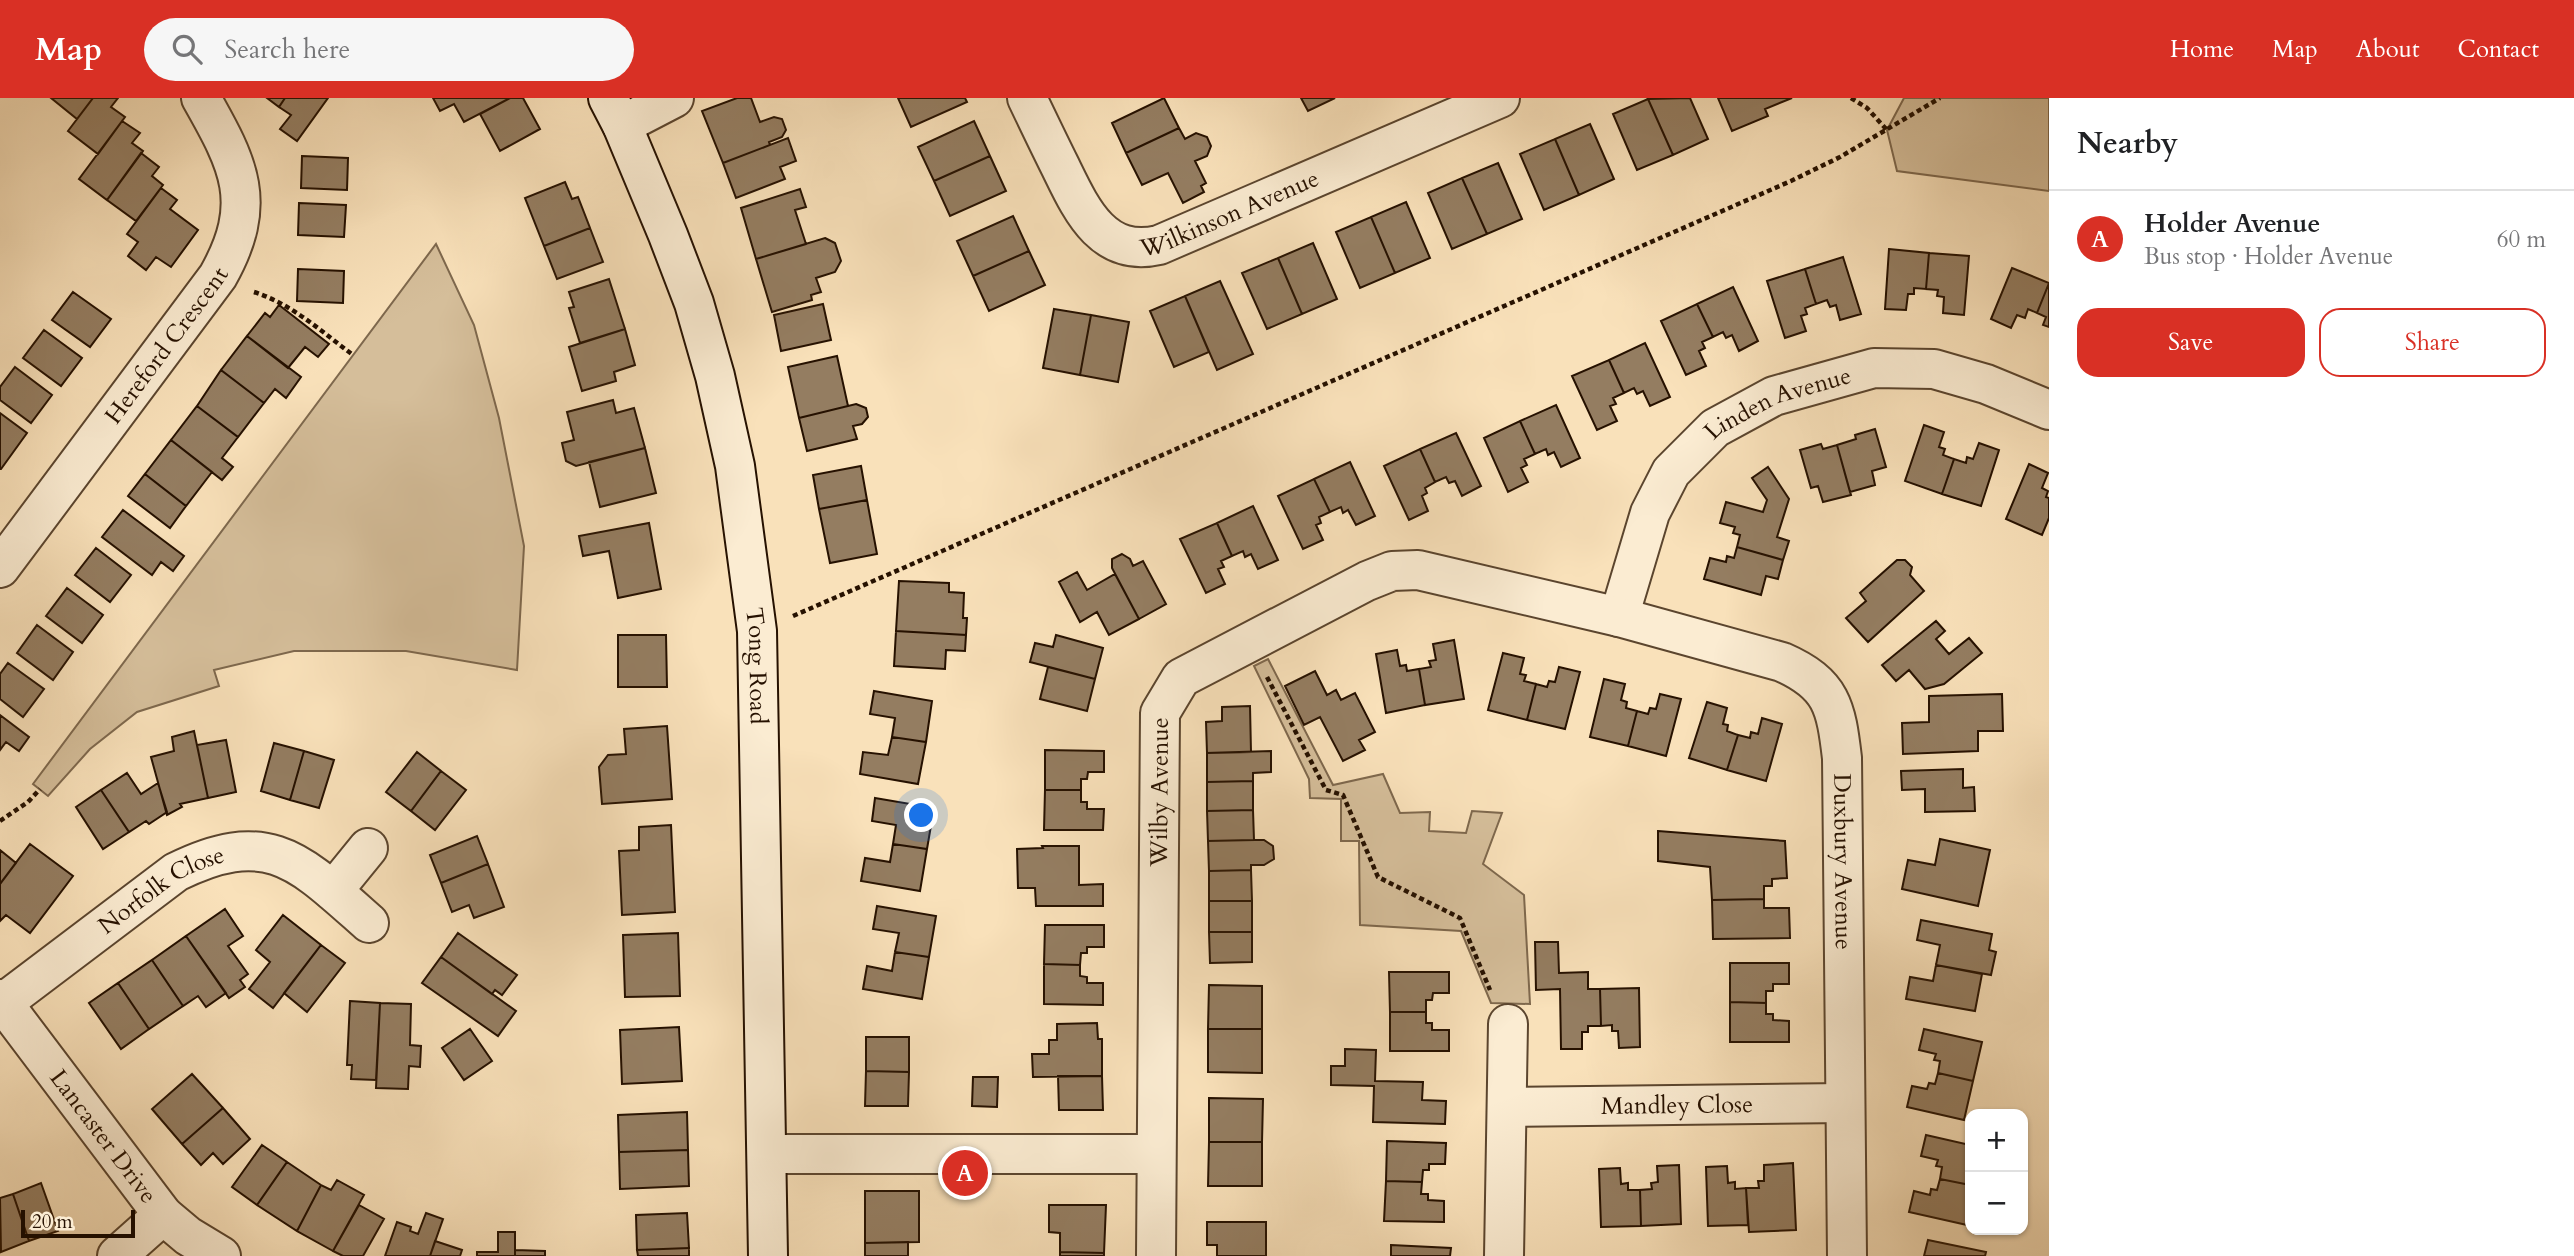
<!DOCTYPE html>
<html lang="en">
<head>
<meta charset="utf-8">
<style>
  :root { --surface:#fff; --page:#f6f6f6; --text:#202124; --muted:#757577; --line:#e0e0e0; --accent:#d93025 }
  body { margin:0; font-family:Cardo,serif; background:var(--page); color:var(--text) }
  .controls { position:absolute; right:21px; bottom:21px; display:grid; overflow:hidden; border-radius:14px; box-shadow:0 2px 5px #0004 }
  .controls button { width:63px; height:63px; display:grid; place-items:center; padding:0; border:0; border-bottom:2px solid var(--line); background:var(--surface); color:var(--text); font:35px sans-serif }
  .scale { position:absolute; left:21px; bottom:18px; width:114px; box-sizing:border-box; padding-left:7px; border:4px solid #261100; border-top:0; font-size:19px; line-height:24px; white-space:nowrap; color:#261100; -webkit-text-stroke:5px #fbecd2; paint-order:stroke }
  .you { position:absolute; left:922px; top:718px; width:24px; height:24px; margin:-18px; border:5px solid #fff; border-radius:50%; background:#1a73e8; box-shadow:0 0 0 10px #1a73e833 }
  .badge { display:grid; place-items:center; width:46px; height:46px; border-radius:50%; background:var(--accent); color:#fff; font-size:23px; font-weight:700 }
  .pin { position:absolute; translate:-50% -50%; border:4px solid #fff; box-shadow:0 2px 7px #0006 }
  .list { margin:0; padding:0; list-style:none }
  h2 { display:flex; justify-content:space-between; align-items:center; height:91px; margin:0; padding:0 28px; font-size:30px }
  h2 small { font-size:23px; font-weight:400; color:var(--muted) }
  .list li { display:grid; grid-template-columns:46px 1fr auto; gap:21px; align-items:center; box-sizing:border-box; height:98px; padding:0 28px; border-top:2px solid var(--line) }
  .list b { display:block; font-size:26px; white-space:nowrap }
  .list p { margin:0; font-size:23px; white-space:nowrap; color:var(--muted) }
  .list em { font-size:23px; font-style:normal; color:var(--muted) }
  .actions { display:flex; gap:14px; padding:21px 28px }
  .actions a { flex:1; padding:16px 0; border:2px solid var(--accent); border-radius:21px; text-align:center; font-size:24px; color:var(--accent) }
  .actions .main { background:var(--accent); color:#fff }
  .icon { flex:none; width:38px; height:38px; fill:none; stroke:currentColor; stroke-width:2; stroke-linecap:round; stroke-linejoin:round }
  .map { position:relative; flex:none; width:2049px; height:1158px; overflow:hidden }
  header { display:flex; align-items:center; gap:42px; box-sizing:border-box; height:98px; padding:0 35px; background:var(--accent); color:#fff }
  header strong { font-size:33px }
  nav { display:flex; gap:38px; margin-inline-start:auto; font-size:24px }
  .search { width:490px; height:63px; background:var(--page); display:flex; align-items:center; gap:18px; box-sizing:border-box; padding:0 24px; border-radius:38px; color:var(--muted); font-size:26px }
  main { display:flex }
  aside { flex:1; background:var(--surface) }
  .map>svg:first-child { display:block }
  .green { fill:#d5be9a; stroke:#7e684d; stroke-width:2 }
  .building { fill:#947d61; stroke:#261100; stroke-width:2 }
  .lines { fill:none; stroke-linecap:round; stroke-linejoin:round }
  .street-casing { stroke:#5b452e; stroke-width:42 }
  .secondary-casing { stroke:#261100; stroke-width:42 }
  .path { stroke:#261100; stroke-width:4.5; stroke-dasharray:5 3.5; stroke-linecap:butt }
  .street { stroke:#fbecd2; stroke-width:38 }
  .secondary { stroke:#fbecd2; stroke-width:38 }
  .labels { text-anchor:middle; stroke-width:7; stroke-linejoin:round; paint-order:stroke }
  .street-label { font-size:24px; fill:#261100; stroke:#fbecd2 }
</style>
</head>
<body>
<header>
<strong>Map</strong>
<div class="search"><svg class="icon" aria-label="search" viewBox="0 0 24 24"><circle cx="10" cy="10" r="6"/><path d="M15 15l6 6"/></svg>Search here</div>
<nav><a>Home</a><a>Map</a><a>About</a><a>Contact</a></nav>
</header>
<main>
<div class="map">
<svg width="2049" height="1158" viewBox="0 0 2049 1158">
  <rect width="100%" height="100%" fill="#f9e1ba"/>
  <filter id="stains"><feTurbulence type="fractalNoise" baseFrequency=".00286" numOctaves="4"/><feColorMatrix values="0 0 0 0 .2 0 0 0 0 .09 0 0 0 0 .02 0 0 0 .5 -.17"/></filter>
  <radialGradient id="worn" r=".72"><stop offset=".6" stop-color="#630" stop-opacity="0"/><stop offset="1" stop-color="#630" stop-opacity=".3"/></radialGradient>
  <!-- green -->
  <path class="green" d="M1904 0H2049V93L1897 73 1887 32Z
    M436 146 474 227 499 320 524 448 517 572 406 553H294L214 572 219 588 137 614 90 651 48 698 33 686Z
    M1268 561 1333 687 1383 676 1400 715 1430 714 1429 733 1466 735 1472 713 1502 715 1483 766 1524 797 1530 906 1491 905 1461 833 1360 827 1359 743H1341V701L1310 700 1309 681 1254 568Z"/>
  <!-- building -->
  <path class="building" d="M51 0H93L77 21Z
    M93 0H118L111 9 125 19 98 56 68 33Z
    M267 0H285L279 9Z
    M285 0H328L297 43 280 31 291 17 279 9Z
    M433 0H510L464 24 454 6 440 13Z
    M510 0H523L540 31 500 53 480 16Z
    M737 0H751L760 24 774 19 782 21 786 32 782 39 769 44 770 47 723 65 702 13Z
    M898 0H965L967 4 911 29Z
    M1164 0 1179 30 1126 55 1112 25Z
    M1301 0H1335L1308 13Z
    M1690 0 1708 41 1673 57 1648 1Z
    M1718 0H1792L1765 11 1768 18 1732 33Z
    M1648 1 1673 57 1637 72 1613 16Z
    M122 23 140 35 132 45 143 53 107 102 79 81Z
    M974 23 990 58 934 83 918 49Z
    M1590 26 1614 81 1579 97 1555 41Z
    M1179 30 1185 41 1196 35 1207 39 1211 48 1207 58 1195 63 1206 85 1201 88 1204 94 1183 105 1168 75 1142 87 1126 55Z
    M788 40 796 63 780 69 785 81 736 100 723 65Z
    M1555 41 1579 97 1544 112 1520 56Z
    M141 55 159 69 152 78 163 87 136 123 107 102Z
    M302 58 348 60 347 92 301 90Z
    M990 58 1006 93 950 118 934 83Z
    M1498 65 1522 121 1487 136 1462 80Z
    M1462 80 1487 136 1452 151 1428 95Z
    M565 84 572 101 578 99 590 130 544 148 525 100Z
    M161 90 177 102 170 111 198 132 171 169 156 159 146 172 128 158 138 144 127 136Z
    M800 91 806 109 795 112 806 146 756 161 741 110Z
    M1406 104 1430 160 1395 175 1371 119Z
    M299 105 346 107 344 139 298 137Z
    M1013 118 1029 153 973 178 957 143Z
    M1371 119 1395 175 1360 190 1336 134Z
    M590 130 603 164 557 181 544 148Z
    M825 140 835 145 841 163 835 174 816 180 821 194 811 197 812 202 772 214 756 161Z
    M1313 145 1337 201 1302 216 1278 160Z
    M1889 151 1929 155 1926 191 1914 190V196H1908L1906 212 1885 211Z
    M1029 153 1045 187 989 213 973 178Z
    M1929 155 1969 158 1964 217 1943 215 1944 199 1937 198 1938 192 1926 191Z
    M1843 159 1861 216 1840 222 1836 207 1830 209 1827 202 1816 206 1805 171Z
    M1278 160 1302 216 1267 231 1242 175Z
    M2012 170 2049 185 2037 215 2028 211 2025 220 2017 217 2011 230 1991 221Z
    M298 171 344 173 343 205 297 203Z
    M1805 171 1816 206 1805 210 1807 216 1801 218 1806 233 1785 240 1767 183Z
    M609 181 625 231 580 245 569 210 574 209 569 194Z
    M1220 183 1253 256 1217 272 1185 198Z
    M2049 185V229L2043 227 2046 219 2037 215Z
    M1733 189 1758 243 1739 253 1732 237 1726 240 1723 234 1713 239 1697 206Z
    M73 194 111 221 90 249 52 222Z
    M1185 198 1209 254 1174 269 1150 213Z
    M823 206 831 242 781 253 774 217Z
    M1697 206 1713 239 1702 244 1705 250 1699 253 1706 268 1686 277 1661 223Z
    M279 207 329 246 318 259 305 249 288 270 247 238 265 215 270 219Z
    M1054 211 1091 217 1080 277 1043 270Z
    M1091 217 1129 224 1118 284 1080 277Z
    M625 231 635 267 614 274 616 283 582 293 569 249Z
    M44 232 82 260 61 288 23 260Z
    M247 238 301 279 286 300 275 291 264 305 221 272Z
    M1645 245 1670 299 1650 308 1643 293 1637 296 1634 290 1624 295 1609 262Z
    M837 258 848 308 799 320 788 269Z
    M1609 262 1624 295 1613 300 1616 306 1610 308 1617 323 1597 332 1572 278Z
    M15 269 52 297 31 325 0 302V289Z
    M221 272 264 305 238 339 197 308Z
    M613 302 616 315 634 310 645 350 576 368 566 363 562 345 574 342 567 314Z
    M856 306 866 310 868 319 862 326 853 328 857 341 807 353 799 320Z
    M1556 307 1580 360 1561 369 1554 354 1548 357 1546 351 1535 356 1520 323Z
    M197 308 238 339 222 360 233 369 222 382 171 342Z
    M0 315 27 335 1 371H0Z
    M1520 323 1535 356 1524 361 1527 367 1521 370 1528 384 1508 394 1484 340Z
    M1924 327 1944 334 1939 349 1945 351 1943 357 1954 361 1942 396 1905 383Z
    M1875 331 1886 369 1872 373 1875 387 1850 394 1837 347 1856 341 1855 337Z
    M1456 335 1481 388 1462 398 1455 383 1449 385 1446 379 1435 384 1420 351Z
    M171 342 212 374 186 408 145 376Z
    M1979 345 1999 352 1981 408 1942 396 1954 361 1966 365 1967 359 1973 361Z
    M1821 346 1823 351 1837 347 1851 397 1823 404 1818 388 1811 390 1800 352Z
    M645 350 656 395 600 409 589 364Z
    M1420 351 1435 384 1425 390 1427 395 1422 398 1428 413 1409 422 1384 368Z
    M1350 364 1375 418 1356 427 1348 412 1343 415 1341 409 1330 414 1314 381Z
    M2029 366 2048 375 2042 390 2048 393 2046 399 2049 400V420L2042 437 2006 421Z
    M861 368 867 402 819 411 813 377Z
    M1768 369 1789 401 1777 439 1789 443 1783 462 1737 449 1740 437 1733 435 1735 429 1720 425 1726 404 1763 414 1767 402 1752 380Z
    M145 376 186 408 170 430 128 398Z
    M1314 381 1330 414 1319 419 1321 425 1316 427 1323 442 1303 451 1278 398Z
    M867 402 877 456 830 465 819 411Z
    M1253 408 1278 462 1258 471 1251 456 1245 459 1243 453 1232 458 1217 425Z
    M123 412 184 458 173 473 161 464 152 477 102 439Z
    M649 425 661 491 618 500 609 453 583 458 579 438Z
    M1217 425 1232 458 1221 463 1224 469 1218 471 1225 486 1206 495 1180 441Z
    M1737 449 1783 462 1778 481 1766 478 1761 497 1704 481 1710 460 1726 464 1727 458 1734 460Z
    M96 450 131 477 110 504 75 477Z
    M1122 456 1130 461 1133 468 1143 463 1166 506 1139 521 1112 470V461Z
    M1897 462H1905L1912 469 1910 477 1924 493 1868 544 1846 520 1866 503 1860 495Z
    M1077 474 1087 492 1115 476 1139 521 1109 537 1097 514 1080 524 1059 484Z
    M899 483 949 485V494L964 495 963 520H967L966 537 896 533Z
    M67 490 103 517 82 545 46 518Z
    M1936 523 1945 533 1936 541 1949 556 1969 540 1982 555 1944 586 1925 591 1909 572 1896 583 1882 567Z
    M37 527 73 554 53 582 17 555Z
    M896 533 966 537 965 553 946 552 945 571 894 568Z
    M618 537H666L667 589H618Z
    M1056 537 1103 550 1095 581 1030 564 1035 545 1053 549Z
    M1454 542 1464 601 1425 607 1419 571 1431 569 1429 563 1436 562 1433 546Z
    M1397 552 1400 568 1406 567 1407 573 1419 571 1425 607 1386 615 1376 556Z
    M1503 555 1524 560 1520 576 1526 577 1524 583 1536 586 1527 622 1488 612Z
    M8 565 44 591 23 619 0 601V576Z
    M1048 569 1095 581 1087 613 1040 601Z
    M1559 569 1580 574 1565 631 1527 622 1536 586 1547 589 1549 583 1555 584Z
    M1315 573 1327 597 1336 592 1341 602 1355 595 1375 634 1359 642 1365 652 1343 663 1320 619 1304 627 1285 588Z
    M1604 581 1625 586 1621 602 1627 604 1626 610 1637 613 1628 648 1590 639Z
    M874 593 932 603 926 644 892 639 895 620 870 616Z
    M1660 596 1681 601 1666 658 1628 648 1637 613 1648 616 1650 610 1656 611Z
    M2002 596 2003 633H1978V653L1903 656 1902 625 1929 624V598Z
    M1707 604 1727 610 1723 626 1728 627 1727 633 1738 637 1727 672 1689 660Z
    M1250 608 1251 654 1207 655 1206 624 1222 623V609Z
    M0 617 29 639 19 653 6 644 0 652Z
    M1762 620 1782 626 1766 683 1727 672 1738 637 1750 640 1751 634 1758 636Z
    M667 628 672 701 602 706 599 669 608 657 626 656 624 631Z
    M194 633 208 700 180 706 182 709 167 717 151 659 174 653 172 639Z
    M892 639 926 644 918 686 860 676 863 654 888 657Z
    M226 642 236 694 208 700 197 647Z
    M274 645 304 653 290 702 261 693Z
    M1045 652 1104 653V674H1088L1087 681H1081V692H1045Z
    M304 653 334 662 319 710 290 702Z
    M1271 653V674L1253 675V683L1207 684V655Z
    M417 654 441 673 411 713 386 694Z
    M1963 671V690L1974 689 1975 713 1925 714V691L1902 692 1901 673Z
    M441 673 466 692 435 732 411 713Z
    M127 675 141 696 158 685 167 714 149 726 146 723 129 734 101 692Z
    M1253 683V712L1207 713V684Z
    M101 692 129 734 103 751 76 709Z
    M1045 692H1081V704H1087V711H1104L1103 732H1044Z
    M875 700 934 710 927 751 893 746 896 727 872 723Z
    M1253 712 1254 742 1208 743 1207 713Z
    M671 727 675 814 622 817 619 753 639 752V729Z
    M1658 733 1785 743 1787 780 1772 781V788H1764V801L1712 802 1710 769 1658 763Z
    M477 738 488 766 441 785 430 757Z
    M1940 741 1990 752 1978 808 1902 791 1908 762 1935 767Z
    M1254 742H1264L1273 748 1274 761 1264 767H1251V772L1209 773 1208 743Z
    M30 746 73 778 30 835 6 817 0 823V786Z
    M893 746 927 751 920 793 861 783 865 760 890 764Z
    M1042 748H1079V787L1103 786V808H1036L1035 790H1018L1017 751 1043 750Z
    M0 752 16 765 0 786Z
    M488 766 504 809 474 820 469 807 452 814 441 785Z
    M1251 772 1252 803H1209V773Z
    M1764 801V810H1789L1790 840 1713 841 1712 802Z
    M1209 803H1252V834H1209Z
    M877 808 936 818 929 859 895 854 899 835 873 831Z
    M225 811 243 838 228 848 248 876 240 882 245 889 229 900 186 838Z
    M283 817 321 847 273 910 249 891 270 864 256 852Z
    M1921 822 1992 836 1989 852 1996 854 1991 877 1936 867 1940 847 1917 842Z
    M1045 827H1104V849H1087V855H1081L1080 867 1044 866Z
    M1209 834H1252V864L1210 865Z
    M458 835 517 877 502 897 495 892 492 896 441 859Z
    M678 835 680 898 625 899 623 837Z
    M186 838 226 895 206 909 198 898 183 908 152 862Z
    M1535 844H1558L1559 875 1588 874V891H1600L1601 928H1588V934H1582V951H1561L1560 891 1536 892Z
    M321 847 345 865 307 914 284 895Z
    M895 854 929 859 922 901 863 891 867 868 892 873Z
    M441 859 516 913 498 938 422 885Z
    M152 862 183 908 149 931 118 885Z
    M1730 865H1789V886H1773V893H1766V905L1730 904Z
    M1044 866 1080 867V878L1087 879V885H1103V907L1044 906Z
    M1936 867 1982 876 1975 913 1906 901 1910 879 1933 883Z
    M1389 874H1449V895H1433L1432 902H1426V914H1390Z
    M118 885 149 931 121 951 89 905Z
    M1209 887 1262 888V931H1208Z
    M1639 890 1640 949 1619 950 1618 933H1612V927L1601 928 1600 891Z
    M350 903 380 905 376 982 351 981 352 967H347Z
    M1730 904 1766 905V916H1773V922L1789 923V944H1730Z
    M380 905 411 906 410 947 421 948 420 969 409 968 408 991 376 990Z
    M1390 914H1426V925H1432V932H1449V953H1390Z
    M1097 925 1098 941H1102V978L1033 979 1032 956H1049V942H1057V926Z
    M679 929 682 983 622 986 620 932Z
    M470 931 492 963 464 982 442 950Z
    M1208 931H1262V975L1208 974Z
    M1924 931 1982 944 1973 983 1938 975 1940 963 1934 962 1936 956 1919 952Z
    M866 939H909V974L866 973Z
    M1345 951 1376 952 1375 983 1423 984 1422 1002 1446 1003 1445 1026 1373 1024 1374 988 1331 987V968H1345Z
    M866 973 909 974 908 1008H865Z
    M1938 975 1973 983 1964 1022 1907 1009 1912 988 1927 991 1929 985 1935 986Z
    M192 976 223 1010 182 1046 152 1011Z
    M1058 978H1102L1103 1012H1059Z
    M973 979H998L997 1009 972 1008Z
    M1209 1000 1263 1001 1262 1044H1209Z
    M223 1010 250 1041 223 1066 213 1055 201 1067 182 1046Z
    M687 1014 688 1052 619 1054 618 1017Z
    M1926 1037 1970 1047V1087L1940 1081 1942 1069 1936 1068 1938 1062 1921 1058Z
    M1387 1043 1446 1045 1445 1066H1429V1072H1423L1422 1084 1386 1083Z
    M1209 1044H1262V1088H1208Z
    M262 1047 287 1064 257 1107 232 1089Z
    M688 1052 689 1088 620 1091 619 1054Z
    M287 1064 321 1087 297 1133 257 1107Z
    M1793 1065 1796 1132 1749 1134 1746 1090H1759L1758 1083H1764V1067Z
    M1679 1067 1681 1126 1641 1128 1640 1092 1652 1091 1651 1085 1658 1084 1657 1068Z
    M1727 1068 1728 1085 1735 1084V1091L1746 1090 1748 1127 1708 1128 1706 1069Z
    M1620 1070 1621 1086 1628 1085V1092H1640L1641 1128 1601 1129 1599 1071Z
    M1940 1081 1970 1087V1111L1967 1127 1909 1114 1914 1093 1930 1097 1931 1091 1937 1092Z
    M337 1082 364 1097 333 1153 297 1133 321 1087 331 1092Z
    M1386 1083 1422 1084 1421 1096H1428V1102L1444 1103V1124L1384 1123Z
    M41 1085 58 1133 29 1143 13 1096Z
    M865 1093H919V1144L865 1145Z
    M13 1096 29 1143 1 1154 0 1100Z
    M359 1107 384 1121 363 1158H343L333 1153Z
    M1049 1107H1106L1104 1155 1060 1154V1135L1049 1134Z
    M426 1115 443 1121 430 1158H385L397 1124 411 1129 410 1133 418 1136Z
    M687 1115 689 1150 637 1152 636 1117Z
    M1207 1124H1266V1158H1217V1147H1207Z
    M498 1134H515V1158H477V1154H498Z
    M1928 1142 1986 1154 1985 1158H1924Z
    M435 1143 462 1152 460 1158H430Z
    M908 1144V1158H865V1145Z
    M1391 1147 1451 1150 1450 1158H1391Z
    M689 1150V1158H638L637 1152Z
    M515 1152 545 1153V1158H515Z
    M1060 1154 1104 1155V1158H1060Z"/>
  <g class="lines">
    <defs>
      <g id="street">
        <path id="s1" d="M1027 0C1038 23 1049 46 1060 68 1081 111 1102 160 1159 147L1500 0"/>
        <path d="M622 27 674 0"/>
        <path id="s2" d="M0 470 218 178C259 105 239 67 201 0"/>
        <path id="s3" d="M1619 519 1650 415 1671 374 1715 330 1774 298 1874 270 1934 271 1986 286 2049 312"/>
        <path d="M333 793 368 750"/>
        <path id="s4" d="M0 901 163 1117 188 1138 221 1158"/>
        <path id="s5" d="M4 904 176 774C269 728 300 764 369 825"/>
        <path id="s6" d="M1507 1009 1845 1005"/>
        <path d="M767 1056H1156"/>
        <path d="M117 1158 163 1117"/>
        <path id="s7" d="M1156 1158 1160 615 1181 580 1367 483 1392 473 1418 472 1619 519 1782 564C1832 586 1836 609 1842 660L1847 1158"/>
        <path d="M1504 1158 1508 926"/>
      </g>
      <g id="secondary">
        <path id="s8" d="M608 0 622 27 668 137 694 205 715 278 735 368 757 533 768 1158"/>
      </g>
    </defs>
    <!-- street casing -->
    <use href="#street" class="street-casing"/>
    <!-- secondary casing -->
    <use href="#secondary" class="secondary-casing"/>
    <!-- path -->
    <path class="path" d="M1851 0 1867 10 1887 32
      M254 194C292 206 322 234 353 257
      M793 518 1791 83 1840 59 1940 0
      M1267 579 1326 692 1343 697 1378 779 1460 820 1490 892
      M0 723 28 704 40 691"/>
    <!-- street -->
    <use href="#street" class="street"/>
    <!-- secondary -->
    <use href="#secondary" class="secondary"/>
  </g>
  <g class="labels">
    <!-- street labels -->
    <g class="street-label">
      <text dy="8" stroke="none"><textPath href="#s1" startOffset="292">Wilkinson Avenue</textPath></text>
      <text dy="8" stroke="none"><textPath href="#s2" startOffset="278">Hereford Crescent</textPath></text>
      <text dy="8" stroke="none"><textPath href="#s3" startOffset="285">Linden Avenue</textPath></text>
      <text dy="8" stroke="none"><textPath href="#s8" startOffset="592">Tong Road</textPath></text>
      <text dy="8" stroke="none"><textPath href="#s7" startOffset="464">Wilby Avenue</textPath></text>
      <text dy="8" stroke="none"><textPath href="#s7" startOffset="1447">Duxbury Avenue</textPath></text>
      <text dy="8" stroke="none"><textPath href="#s5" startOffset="194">Norfolk Close</textPath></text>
      <text dy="8" stroke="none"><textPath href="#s6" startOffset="170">Mandley Close</textPath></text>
      <text dy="8" stroke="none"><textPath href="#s4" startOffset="172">Lancaster Drive</textPath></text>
    </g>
  </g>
  <rect width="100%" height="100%" filter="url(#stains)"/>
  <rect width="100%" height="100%" fill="url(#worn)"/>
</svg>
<div class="controls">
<button>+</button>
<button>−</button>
</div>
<div class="scale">20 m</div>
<div class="you"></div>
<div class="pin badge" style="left:965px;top:1075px">A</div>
</div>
<aside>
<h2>Nearby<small></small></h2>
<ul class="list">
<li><span class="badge">A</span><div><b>Holder Avenue</b><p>Bus stop · Holder Avenue</p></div><em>60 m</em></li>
</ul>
<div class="actions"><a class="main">Save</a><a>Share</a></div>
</aside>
</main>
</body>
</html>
